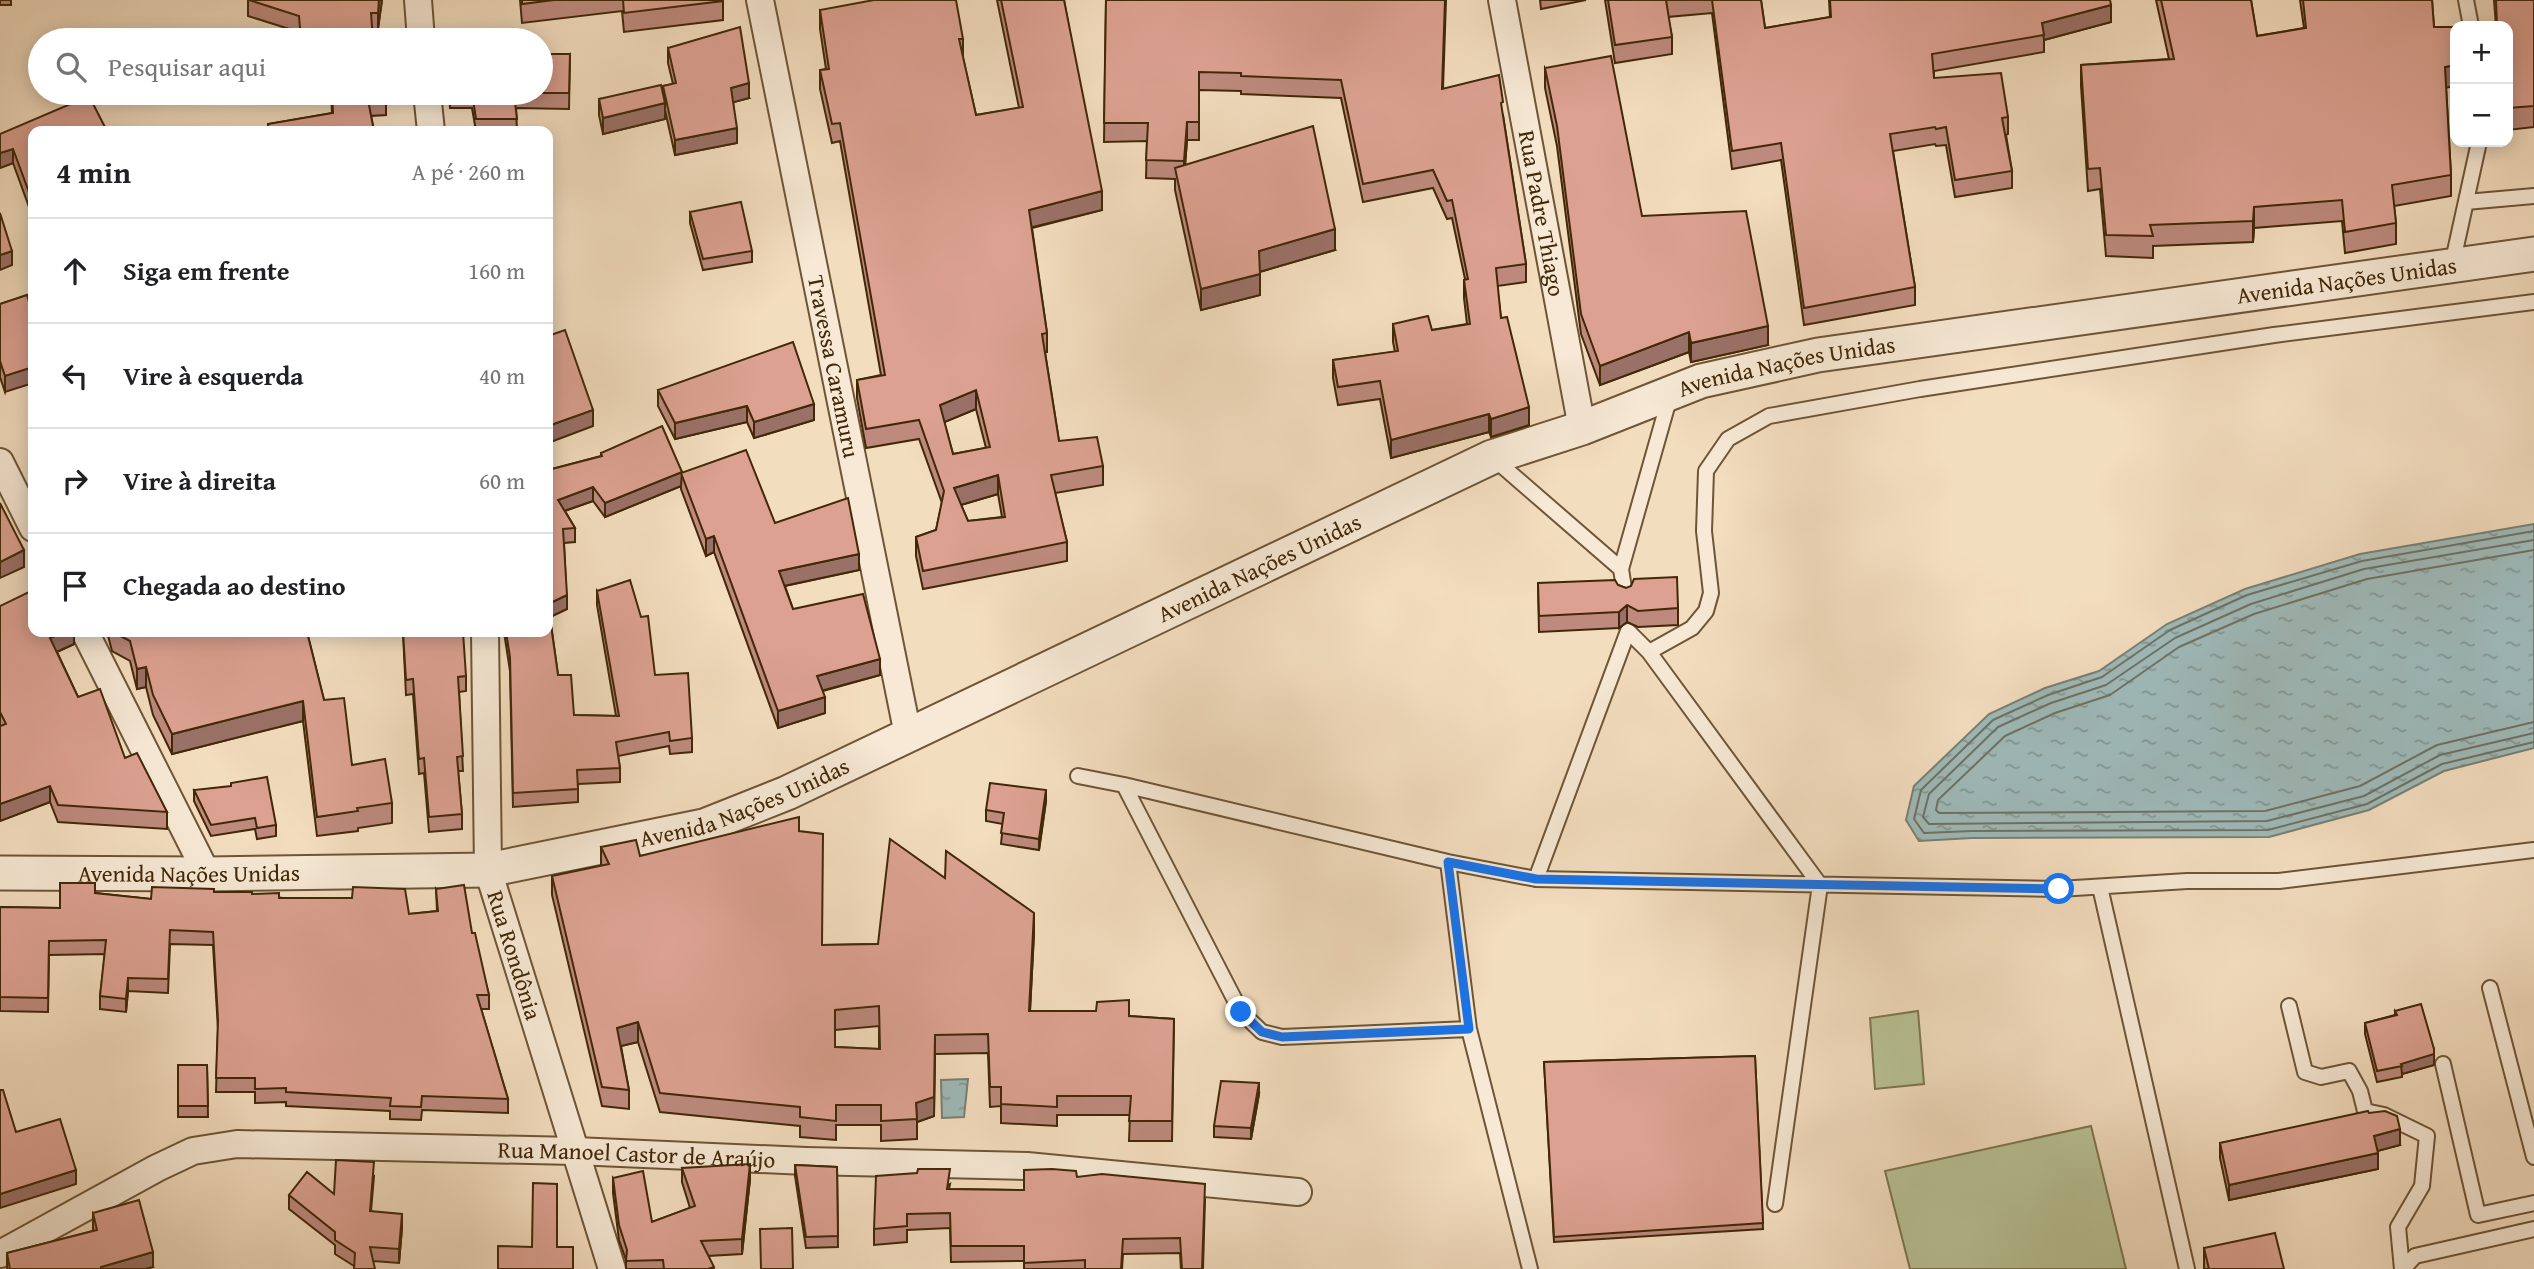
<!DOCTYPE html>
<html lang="pt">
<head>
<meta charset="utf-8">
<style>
  :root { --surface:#fff; --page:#f2f2f2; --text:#202124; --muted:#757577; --line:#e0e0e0 }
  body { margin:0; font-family:"Gentium Book Plus",serif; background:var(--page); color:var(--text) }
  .controls { position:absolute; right:21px; top:21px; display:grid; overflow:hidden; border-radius:14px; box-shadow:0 4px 18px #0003 }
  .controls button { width:63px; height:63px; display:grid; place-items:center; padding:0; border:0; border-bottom:2px solid var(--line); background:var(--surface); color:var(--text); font:35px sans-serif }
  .stop { position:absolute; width:21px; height:21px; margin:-16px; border:5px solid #1a73e8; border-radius:50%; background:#fff }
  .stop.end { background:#1a73e8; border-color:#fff; box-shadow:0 2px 7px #0008 }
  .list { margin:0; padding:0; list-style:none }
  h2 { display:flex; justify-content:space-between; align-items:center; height:91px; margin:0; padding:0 28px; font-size:30px }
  h2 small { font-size:23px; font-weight:400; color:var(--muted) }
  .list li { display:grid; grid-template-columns:46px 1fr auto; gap:21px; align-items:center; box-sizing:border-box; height:105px; padding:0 28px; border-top:2px solid var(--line) }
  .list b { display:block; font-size:26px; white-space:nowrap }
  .list em { font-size:23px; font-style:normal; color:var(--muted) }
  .icon { flex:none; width:38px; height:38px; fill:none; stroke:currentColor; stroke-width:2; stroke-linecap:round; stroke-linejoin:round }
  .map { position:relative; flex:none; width:2534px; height:1269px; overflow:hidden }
  .search { position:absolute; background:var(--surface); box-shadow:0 4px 18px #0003; left:28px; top:28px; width:525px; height:77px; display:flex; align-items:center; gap:18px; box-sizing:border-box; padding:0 24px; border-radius:38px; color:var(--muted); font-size:26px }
  .panel { position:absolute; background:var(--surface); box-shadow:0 4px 18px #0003; left:28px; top:126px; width:525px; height:511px; border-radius:14px }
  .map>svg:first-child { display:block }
  .garden { fill:#b8c295; stroke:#7d754e; stroke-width:2 }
  .water { fill:url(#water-ripples); stroke:#798073; stroke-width:2 }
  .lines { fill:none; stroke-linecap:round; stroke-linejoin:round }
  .shore { stroke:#707161; stroke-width:2 }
  .service-casing { stroke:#6e5536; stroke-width:18 }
  .minor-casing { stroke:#6e5536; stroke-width:30 }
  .tertiary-casing { stroke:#6e5536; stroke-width:37 }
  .service { stroke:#f7e9d5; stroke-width:14 }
  .minor { stroke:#f7e9d5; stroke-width:26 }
  .tertiary { stroke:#f7e9d5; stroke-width:33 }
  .wall { fill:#bd8a7d; stroke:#422808; stroke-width:2; fill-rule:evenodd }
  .shaded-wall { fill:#9a7166; stroke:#422808; stroke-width:2 }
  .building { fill:#dca191; stroke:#422808; stroke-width:2; fill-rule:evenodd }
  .route { stroke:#1a73e8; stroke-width:9 }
  .labels { text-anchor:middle; stroke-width:5; stroke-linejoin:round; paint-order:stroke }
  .street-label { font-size:23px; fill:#422808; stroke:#f7e9d5 }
</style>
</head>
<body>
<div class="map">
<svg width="2534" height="1269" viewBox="0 0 2534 1269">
  <defs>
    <pattern id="water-ripples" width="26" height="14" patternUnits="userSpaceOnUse" patternTransform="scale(1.75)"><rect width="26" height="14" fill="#9ebaba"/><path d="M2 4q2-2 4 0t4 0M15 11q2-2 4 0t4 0" fill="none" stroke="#829795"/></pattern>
  </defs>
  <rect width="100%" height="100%" fill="#f3ddbf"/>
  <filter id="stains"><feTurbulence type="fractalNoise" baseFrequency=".00286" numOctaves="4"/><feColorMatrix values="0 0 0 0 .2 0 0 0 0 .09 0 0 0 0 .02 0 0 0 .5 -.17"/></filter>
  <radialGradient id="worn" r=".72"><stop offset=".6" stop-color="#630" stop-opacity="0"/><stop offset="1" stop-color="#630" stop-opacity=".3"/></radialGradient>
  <!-- garden -->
  <path class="garden" d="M1918 1011 1924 1084 1875 1089 1870 1018Z
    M2091 1126 2126 1269H1910L1885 1171Z"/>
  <!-- water -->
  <path class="water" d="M2534 524V748L2444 771 2369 810 2269 837 1972 838 1919 841 1906 820 1914 786 1989 714 2045 688 2099 671 2167 624 2245 589 2360 554Z
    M968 1079 964 1117 942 1118 941 1080Z"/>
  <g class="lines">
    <!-- shore -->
    <path class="shore" d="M2534 531 2362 561 2247 595 2170 630 2102 677 2048 695 1993 720 1921 790 1914 819 1924 833 1972 831 2268 830 2367 804 2442 764 2534 742
      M2534 540 2364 569 2251 604 2175 638 2106 685 2051 703 1998 727 1929 794 1923 817 1929 824 2267 821 2364 796 2440 755 2534 733
      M2534 550 2367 579 2254 614 2179 647 2110 695 2055 713 2005 736 1938 800 1936 810 1939 813 2265 811 2360 786 2437 745 2534 722"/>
    <defs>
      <path id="service" d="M2466 0 2471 26
        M2466 202 2534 196
        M2452 265 2479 142
        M1493 458 1621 569
        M1625 595 1621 569 1670 396
        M1649 652 1692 628 1706 611 1711 593 1704 531 1706 471 1728 439 1769 416 1920 389 2274 335 2534 302
        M1078 776 1124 785 1448 862 1536 879 2059 889 2187 881H2279L2534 850
        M1124 785 1241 1012 1262 1032 1282 1037 1469 1029
        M1448 862 1469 1029 1530 1269
        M1536 879 1628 631 1649 652 1820 885 1775 1204
        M2100 887 2187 1269
        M2490 988 2534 1157
        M2289 1006 2305 1072 2321 1077 2349 1071 2360 1091 2365 1111 2384 1115 2427 1136 2422 1186 2398 1227 2402 1269
        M2443 1064 2478 1215 2534 1203
        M2403 1269 2415 1256 2534 1229"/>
      <g id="minor">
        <path d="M418 0 421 40"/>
        <path id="s1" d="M760 0 908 735"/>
        <path id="s2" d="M1502 0 1582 428"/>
        <path d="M427 93 431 131"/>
        <path d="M0 462 33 528"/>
        <path d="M85 632 207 874"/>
        <path id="s3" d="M485 632 488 870 612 1269"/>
        <path id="s4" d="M0 1254 157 1168 193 1151 237 1144 575 1151 806 1161 1027 1166 1298 1192"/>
      </g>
      <g id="tertiary">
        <path id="s5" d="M0 873 207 874 488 870 704 826 787 793 1492 457 1582 428 1701 381 1818 355 2534 254"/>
      </g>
    </defs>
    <!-- service casing -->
    <use href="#service" class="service-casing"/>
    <!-- minor casing -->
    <use href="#minor" class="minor-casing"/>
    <!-- tertiary casing -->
    <use href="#tertiary" class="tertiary-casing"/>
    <!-- service -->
    <use href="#service" class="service"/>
    <!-- minor -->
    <use href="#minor" class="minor"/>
    <!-- tertiary -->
    <use href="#tertiary" class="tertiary"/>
  </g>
  <!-- wall -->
  <path class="wall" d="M0 0H11V5H0Z
    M248 0H382L378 29 372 30 373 40H300L299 32 248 16Z
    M520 0H723V20L624 32 622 11 522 23Z
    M997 0H1064L1102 210 1032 228 1047 333V352H1045L1059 441 1103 466V485L1055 493 1067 542V561L923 589 916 556V537L936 530 942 503 919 439 866 448 857 398V380L881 375 840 141 832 143 820 89V70L826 69 820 29V10L963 39V58L976 115 1019 108ZM976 409 986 448 953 454 944 422ZM998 494 1002 517 968 521 961 505Z
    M1106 0H1446L1443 89 1503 115 1526 264V282L1497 286 1501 318 1529 425 1491 437 1489 432 1391 458 1380 399 1338 405 1333 378V360L1395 352 1393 342V324L1432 330 1467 324 1464 298V280L1465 279 1452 218 1447 219 1433 188 1363 202 1341 98 1241 94V91L1199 90V140H1187L1185 166 1335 250 1260 272V295L1201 310 1175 190V179L1146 178 1147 141 1104 142Z
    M1540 0H1586L1541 9Z
    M1605 0H1761L1765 28 1830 17 1829 0H2110L2111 22 2044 40V52L1934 71V78L2008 117V134L2006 135 2012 171V188L1955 197 1946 145 1936 146 1935 144 1893 151 1915 287V305L1804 325 1781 160 1732 169 1712 13 1668 17 1672 37V54L1615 63Z
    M2156 0H2251L2257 36 2304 28 2300 0H2432L2434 27 2446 88 2451 175V196L2394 206 2396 223V244L2345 253 2342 221 2254 228 2253 242 2153 246V258L2106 256 2100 189 2088 191 2081 86V65L2169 59Z
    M2494 0H2534V127L2508 130V26H2496Z
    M668 48 749 98 733 102 737 143 675 155 665 110V119L603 134 599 115V99L663 94V86L673 84 668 63Z
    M570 54 569 109 516 108 517 131H476L472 108H450L449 93Z
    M1545 68 1642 216 1768 345 1691 362 1689 352 1600 385 1581 334 1557 146 1545 88Z
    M331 93H386V115L371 116 374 131H268V124L332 113Z
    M33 131V218L13 163 0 168V134Z
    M690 212 752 251V262L703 270 690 223Z
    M27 295 5 392 0 377V304Z
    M658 390 814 404V420L754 438 747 422 675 439 658 406Z
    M601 453 682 473 859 570 785 586 793 609 880 675 823 691 825 713 778 728 714 552 706 556 681 489V486L605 517 593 501 565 511 575 528V542L564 543 567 609 550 617 558 675 574 715 616 716 597 605V591L655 675 692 738V752L670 754 669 746 618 756 620 768V782L578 784V802L513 807 510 671 504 632H548V470L601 456Z
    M1538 583 1618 585 1678 608V625L1638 627 1627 622 1619 628 1539 632Z
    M0 606 74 632V644L57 652 78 697 167 812V829L58 822 50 802 0 821Z
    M107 632H307L324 700 352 765 392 803V823L358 828V831L317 836 303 721 172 754 153 715 146 687 137 689 130 661 112 651Z
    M403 632 466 676V691L459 692 463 771H458L462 814V829L429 832 424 773 419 774 413 694 406 695Z
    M194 790 276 825V836L257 839 255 829 211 836 194 801Z
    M1046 801 1039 850 1001 844 1003 824 986 821V810Z
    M799 831 822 945 878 944 945 878 1034 933 1030 1011 1129 1016 1174 1019 1172 1141H1129L1130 1115H1057V1126L1001 1123V1106L990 1107 988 1053 935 1054 934 1116 917 1122V1139L881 1141V1125H836V1140L800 1137V1126L660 1112 638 1042 621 1046 629 1090V1109L602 1106 552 895V876L601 866V847L640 856ZM879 1026V1049L835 1047V1030Z
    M436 889 472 933 489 995V1009H481L508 1099V1113L422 1110 421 1120 390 1119V1111L286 1106V1102L255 1103V1092H216L218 1029 213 945 170 944 168 993 128 991 126 1012 100 1009V996L105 954 49 955 48 1012 0 1011V907L60 908 95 893 151 899 214 892 252 894 409 914 437 911Z
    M2395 1011 2434 1060V1065L2402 1074V1077L2377 1082 2365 1034V1023L2395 1015Z
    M1755 1056 1763 1229 1554 1242 1544 1062Z
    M178 1065H207L208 1117H178Z
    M1259 1094 1251 1139 1214 1137V1126Z
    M2369 1113 2400 1145 2377 1151 2378 1169 2229 1200 2220 1158V1143Z
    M795 1165 837 1167 838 1247 806 1248 795 1176Z
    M682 1168 750 1179 742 1254 708 1256 714 1269H626V1260L619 1240 613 1193V1178L652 1222 690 1208 682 1182Z
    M374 1176 371 1211 402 1228 399 1263 373 1261 354 1266 335 1254V1245L289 1209V1195L334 1194Z
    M1077 1177 1205 1199 1203 1269H1181L1180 1253 1123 1254 1122 1269H1024V1261L951 1262 950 1228 907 1230V1242L874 1245V1229L950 1184 949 1189 1024 1190Z
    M93 1213 153 1267 145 1269H7V1253L93 1231Z
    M2204 1248 2284 1269H2204Z"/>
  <!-- shaded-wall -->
  <path class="shaded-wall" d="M379 0H382L378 29V13Z
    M2111 5V22L2044 40 2042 23Z
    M2455 65V86L2445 88V67Z
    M749 83V98L731 103V88Z
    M665 103V119L603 134V118Z
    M1187 122V140L1184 179V161Z
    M737 128V143L675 155V140Z
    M13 149V163L0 168V153Z
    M1102 191V210L1029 228V210Z
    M2254 207V228L2253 242V221Z
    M1335 229V250L1259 272V251Z
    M12 251V265L0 270V255Z
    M1260 274V295L1201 310V289Z
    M1768 326V345L1691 362V343Z
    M1689 332V352L1600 385V366Z
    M33 357V383L5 392V376Z
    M976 390V409L940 424V405Z
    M814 404V420L754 438V422Z
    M747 406V422L675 439V423Z
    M1529 407V425L1491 437V419Z
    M593 410V426L548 443V426Z
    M1489 414V432L1391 458V440Z
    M682 472 681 486 605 517V503Z
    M998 475V494L954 507V488Z
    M593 487V501L558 513V500Z
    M714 536V552L706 556V539Z
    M24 550V567L0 578V562Z
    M859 554V570L779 587V571Z
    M567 595V609L548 618V604Z
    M1627 605V622L1619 628V612Z
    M64 632H74V644L50 655V638Z
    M880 659V675L817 692V676Z
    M146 667V687L137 689V669Z
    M825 697V713L778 728V711Z
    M303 701V721L172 754V734Z
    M50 786V802L0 821V804Z
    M1046 790V801L1039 850V839Z
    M1034 913V933L1029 1030V1011Z
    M128 978V991L126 1012V999Z
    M638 1022V1042L617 1047V1028Z
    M935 1035 934 1116 917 1122 916 1103Z
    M2434 1049V1065L2402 1074 2401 1064Z
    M1259 1083V1094L1251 1139V1128Z
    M2400 1129V1145L2374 1152V1136Z
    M2378 1153V1169L2229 1200V1185Z
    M750 1164V1179L742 1254V1239Z
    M76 1170V1184L0 1208V1194Z
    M402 1214V1228L399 1263V1249Z
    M153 1252V1267L145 1269H101V1267Z"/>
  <!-- building -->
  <path class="building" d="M249 0H379L378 13H371L373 40H301L299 16Z
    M522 0H554L522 4Z
    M623 0H723V1L624 13Z
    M874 0H956L963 39H959L976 115 1023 107 1001 0H1064L1102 191 1029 210 1047 333 1042 334 1059 441 1097 437 1103 466 1051 475 1067 542 923 571 916 537 936 530 944 491 919 420 866 429 857 380 885 375 840 123 832 124 820 70 829 69 820 10ZM976 390 990 447 953 454 940 405ZM998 475 1005 517 968 521 954 488Z
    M1106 0H1445L1442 89 1499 75 1503 102 1501 103 1526 264 1496 268 1501 318 1507 317 1529 407 1491 419 1489 414 1391 440 1380 381 1338 387 1333 360 1398 351 1393 324 1428 316 1432 330 1470 324 1464 280 1468 279 1452 200 1447 201 1433 170 1363 184 1341 80 1241 76V73L1199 72V122H1187L1184 161 1146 160 1148 123H1104Z
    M1608 0H1666L1672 37 1615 45Z
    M1712 0H1761L1765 28 1831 17 1830 0H2110L2111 5 2042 23 2044 35 1932 54 1934 78 2001 73 2008 117 2002 118 2012 171 1955 180 1946 127 1936 129 1935 127 1890 134 1915 287 1804 308 1781 143 1732 151Z
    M2161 0H2251L2257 36 2306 28 2303 0H2432L2434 27H2455V65L2445 67 2451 175 2392 185 2396 223 2345 232 2342 200 2254 207 2253 221 2150 225 2153 236 2106 235 2100 168 2088 169 2081 65 2174 59Z
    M2496 0H2534V106L2508 108V26H2497Z
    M740 27 749 83 731 88 737 128 675 140 663 86 676 83 668 48Z
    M541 54H570L569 93H514L517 119H476L472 93H450H541Z
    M1611 56 1642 216 1746 211 1768 326 1691 343 1689 332 1600 366 1581 314 1557 126 1545 68Z
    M661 85 665 103 603 118 599 99Z
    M332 93H386V99L368 100 374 131H269L268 124 333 113Z
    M89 96 107 131H33V203L13 149 0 153V134Z
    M1313 126 1335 229 1259 251 1260 274 1201 289 1175 168Z
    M741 202 752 251 703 259 690 212Z
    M0 213 12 251 0 255Z
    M27 295 33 315V357H32L33 367 5 376 0 361V304Z
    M565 330 593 410 548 426V336Z
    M793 342 814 404 754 422 747 406 675 423 658 390Z
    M662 426 682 472 605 503 593 487 558 500 575 528 563 529 567 595 548 604 558 675H571L574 715 619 716 597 591 630 580 641 617 648 616 655 675 688 673 692 738 670 741 669 732 616 742 620 768 577 770 578 789 513 793 510 657 506 632H548V470L602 456 601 453Z
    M746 450 775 523 848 498 859 554 779 571 793 609 863 594 880 659 817 676 825 697 778 711 714 536 706 539 681 473Z
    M0 503 24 550 0 562Z
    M1677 577 1678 608 1638 611 1627 605 1619 612 1539 616 1538 583 1615 580 1618 585 1626 588 1631 586 1634 579Z
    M33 590V632H64L50 638 78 697 100 689 125 758 137 753 167 812 58 805 50 786 0 804V726L6 724 0 712V606Z
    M113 632H307L324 700 344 698 352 765 385 759 392 803 357 808 358 811 317 817 303 701 172 734 153 695 146 667 137 669 130 641Z
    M403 632H463L466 676 458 677 463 756 457 757 462 814 429 817 424 758 419 759 413 679 406 680Z
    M267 777 276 825 257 828 255 818 211 825 194 790 231 786V783Z
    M990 783 1046 790 1039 839 1001 833 1004 813 986 810Z
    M799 817V831L823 834 822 945 878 944 890 839 945 878 946 851 1034 913 1029 1011H1096L1097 1002 1129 1000V1016L1174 1019 1172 1121H1129L1131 1096H1057V1107L1001 1104V1087H990L988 1034 935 1035 934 1097 916 1103 917 1119 881 1121V1105H836V1121L800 1117V1107L660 1093 638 1022 617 1028 629 1090 602 1087 552 876 609 864 601 847 636 840 640 856ZM879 1006 880 1049 835 1047V1010Z
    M60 883H95V893L151 899 152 887 214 889V892H252V894L279 893V898H352L353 887 405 889 409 914 438 911 436 889 464 885 472 933H475L489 995H477L508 1099 422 1096 421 1107 390 1106 391 1098 286 1092V1088L255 1089V1078H216L218 1020 213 932 170 930 168 979 128 978 126 999 100 996 106 940 49 941 48 998 0 997V907L60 908Z
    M2421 1004 2434 1049V1054L2401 1064 2402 1066 2377 1071 2365 1023 2397 1015 2395 1011Z
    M1755 1056 1763 1223 1554 1237 1544 1062Z
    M178 1065H207L208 1106H178Z
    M1221 1081 1259 1083 1251 1128 1214 1126Z
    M0 1090H3L16 1132 60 1119 76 1170 0 1194Z
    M2368 1111 2369 1113 2385 1111 2397 1116 2400 1129 2374 1136 2378 1153 2229 1185 2220 1143Z
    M336 1160 374 1162 370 1211 402 1214 399 1249 370 1247 375 1269H354L355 1253 335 1240V1232L289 1195 307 1172 334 1194Z
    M750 1164 742 1239 701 1241 714 1267 708 1269H664L663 1260 626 1261 627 1250 619 1225 613 1178 643 1171 652 1222 695 1206 682 1168Z
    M795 1165 837 1167 838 1236 806 1237Z
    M918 1169H950L947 1189 1024 1190V1170L1052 1169 1076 1171 1077 1177 1102 1174 1205 1184 1202 1269H1182L1180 1238 1123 1239 1121 1269H1085V1260L1024 1263V1246H951L950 1213 907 1214V1226L874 1229 876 1176 917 1173Z
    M533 1183 557 1184V1247H573V1269H498V1246L532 1247Z
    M139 1200 153 1252 101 1267V1269H10L7 1253 97 1230 93 1213Z
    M792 1228 793 1269H761L760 1229Z
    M2275 1233 2284 1269H2209L2204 1248Z"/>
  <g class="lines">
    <!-- route -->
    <path class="route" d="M1241 1012 1262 1032 1282 1037 1469 1029 1448 862 1536 879 2059 889"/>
  </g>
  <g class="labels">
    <!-- street labels -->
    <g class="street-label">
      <text dy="8" stroke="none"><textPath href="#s2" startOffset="217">Rua Padre Thiago</textPath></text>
      <text dy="8" stroke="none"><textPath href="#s5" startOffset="2455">Avenida Nações Unidas</textPath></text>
      <text dy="8" stroke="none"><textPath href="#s1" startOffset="374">Travessa Caramuru</textPath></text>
      <text dy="8" stroke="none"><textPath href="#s5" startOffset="1888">Avenida Nações Unidas</textPath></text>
      <text dy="8" stroke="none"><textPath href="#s5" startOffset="1321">Avenida Nações Unidas</textPath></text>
      <text dy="8" stroke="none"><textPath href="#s5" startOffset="754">Avenida Nações Unidas</textPath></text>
      <text dy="8" stroke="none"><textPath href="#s5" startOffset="189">Avenida Nações Unidas</textPath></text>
      <text dy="8" stroke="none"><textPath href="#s3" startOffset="327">Rua Rondônia</textPath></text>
      <text dy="8" stroke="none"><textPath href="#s4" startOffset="663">Rua Manoel Castor de Araújo</textPath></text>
    </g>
  </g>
  <rect width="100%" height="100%" filter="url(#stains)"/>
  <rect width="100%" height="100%" fill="url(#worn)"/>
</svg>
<div class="controls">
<button>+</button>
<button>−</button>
</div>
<div class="stop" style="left:2059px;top:889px"></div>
<div class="stop end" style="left:1241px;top:1012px"></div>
<div class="search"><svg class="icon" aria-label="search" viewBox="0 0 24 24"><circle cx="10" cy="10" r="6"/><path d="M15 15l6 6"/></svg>Pesquisar aqui</div>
<section class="panel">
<h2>4 min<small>A pé · 260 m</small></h2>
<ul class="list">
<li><svg class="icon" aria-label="ahead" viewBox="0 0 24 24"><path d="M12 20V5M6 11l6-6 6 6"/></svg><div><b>Siga em frente</b></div><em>160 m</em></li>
<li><svg class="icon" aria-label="left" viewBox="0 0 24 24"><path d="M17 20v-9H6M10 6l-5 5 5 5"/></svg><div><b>Vire à esquerda</b></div><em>40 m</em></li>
<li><svg class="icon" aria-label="right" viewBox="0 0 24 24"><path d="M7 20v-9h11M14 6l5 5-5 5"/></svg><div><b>Vire à direita</b></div><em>60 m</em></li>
<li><svg class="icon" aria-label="arrive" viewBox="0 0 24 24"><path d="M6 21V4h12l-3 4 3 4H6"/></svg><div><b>Chegada ao destino</b></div></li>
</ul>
</section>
</div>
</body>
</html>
